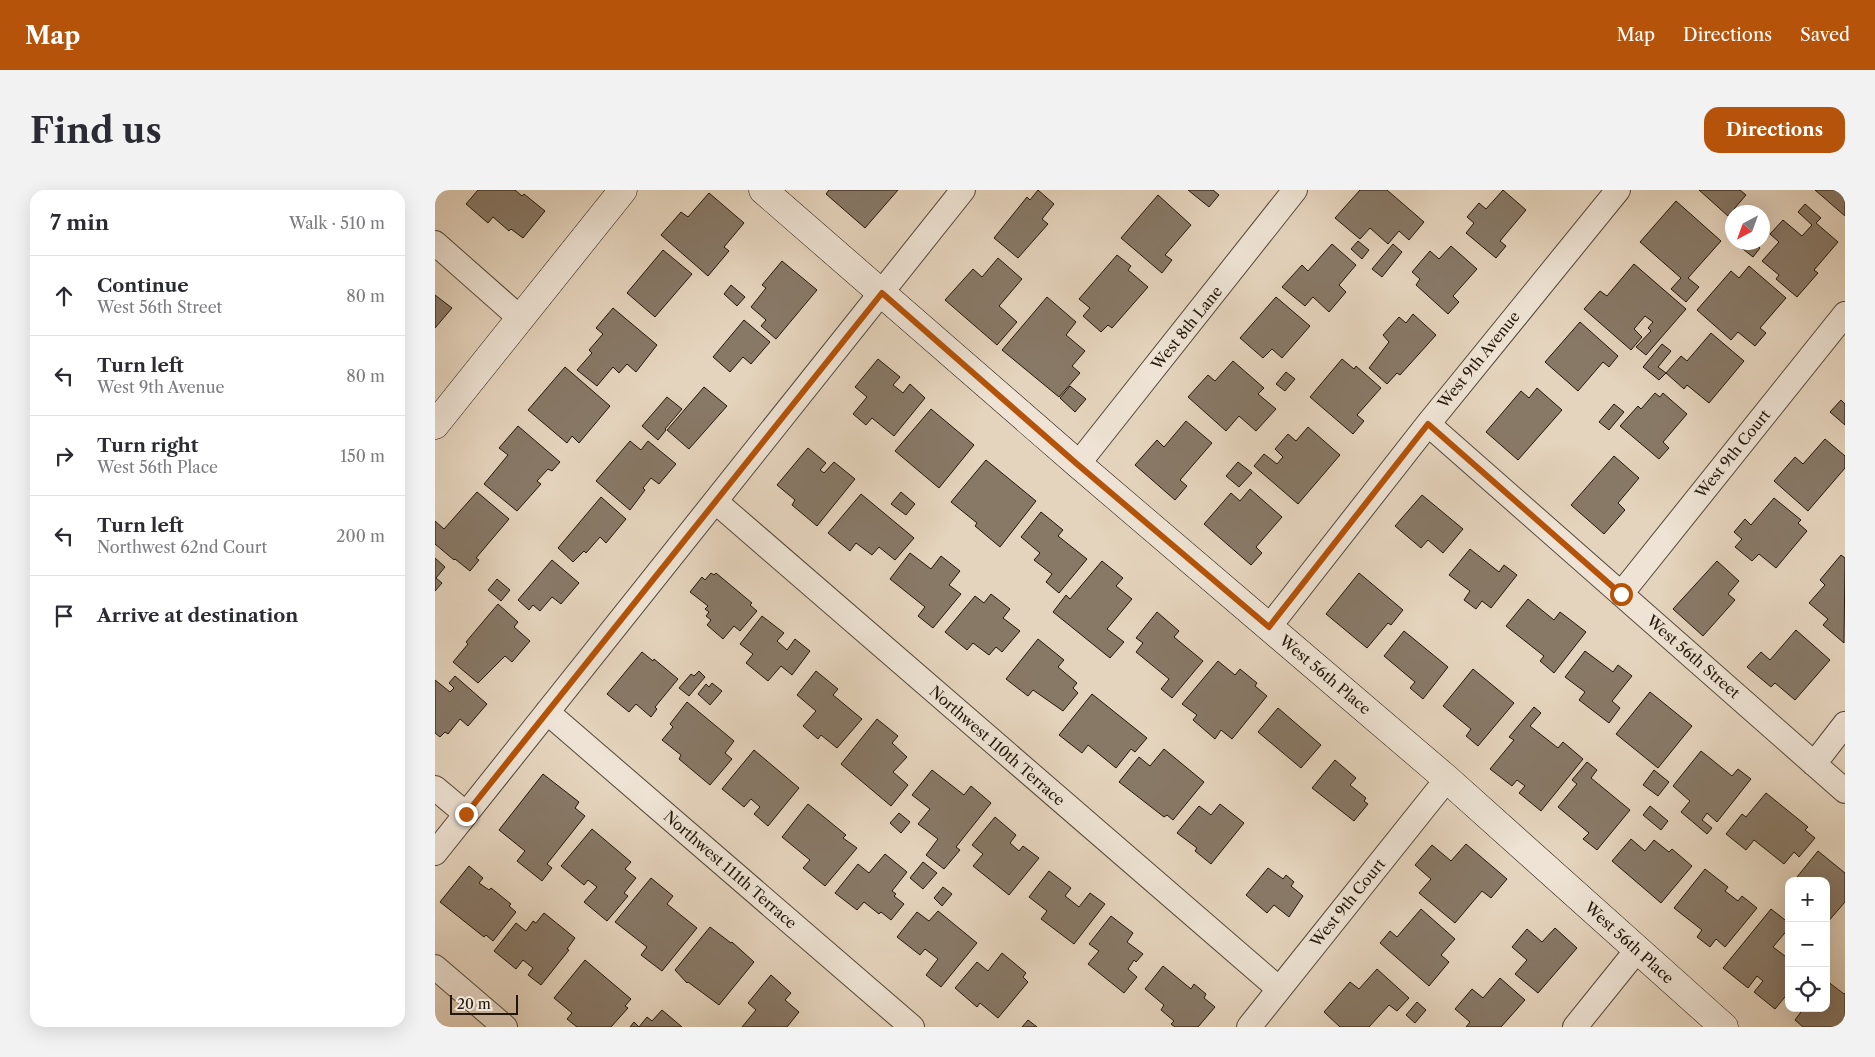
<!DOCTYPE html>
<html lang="en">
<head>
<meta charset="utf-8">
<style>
  :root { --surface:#fff; --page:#f2f2f3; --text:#2b2b33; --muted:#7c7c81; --line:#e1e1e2; --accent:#b45309 }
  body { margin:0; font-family:"Libre Caslon Text",serif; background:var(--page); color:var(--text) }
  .controls { position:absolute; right:15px; bottom:15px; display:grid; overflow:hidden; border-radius:10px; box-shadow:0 5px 20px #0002 }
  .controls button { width:45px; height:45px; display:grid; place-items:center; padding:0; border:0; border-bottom:1px solid var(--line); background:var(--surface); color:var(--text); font:25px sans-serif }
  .compass { position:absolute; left:1290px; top:15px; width:45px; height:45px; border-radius:50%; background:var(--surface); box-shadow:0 5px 20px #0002; rotate:221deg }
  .scale { position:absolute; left:15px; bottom:12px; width:68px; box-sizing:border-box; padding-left:5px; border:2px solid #23160a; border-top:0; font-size:14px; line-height:18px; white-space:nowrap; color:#23160a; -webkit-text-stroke:4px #eee3d4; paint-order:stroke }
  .stop { position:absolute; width:15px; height:15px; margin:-11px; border:4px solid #b45309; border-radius:50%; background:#fff }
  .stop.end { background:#b45309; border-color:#fff; box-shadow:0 1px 5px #0008 }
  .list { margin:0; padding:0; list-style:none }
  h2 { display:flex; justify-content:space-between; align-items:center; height:65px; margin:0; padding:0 20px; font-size:21px }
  h2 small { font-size:16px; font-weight:400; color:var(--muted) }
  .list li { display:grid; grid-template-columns:32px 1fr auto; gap:15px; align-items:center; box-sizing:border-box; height:80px; padding:0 20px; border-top:1px solid var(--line) }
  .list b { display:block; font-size:19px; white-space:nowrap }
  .list p { margin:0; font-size:16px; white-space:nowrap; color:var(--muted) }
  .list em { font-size:16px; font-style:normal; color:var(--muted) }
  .icon { flex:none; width:28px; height:28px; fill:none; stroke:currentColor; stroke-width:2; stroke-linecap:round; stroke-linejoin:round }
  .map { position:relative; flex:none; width:1410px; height:837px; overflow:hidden; border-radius:15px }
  header { display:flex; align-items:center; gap:30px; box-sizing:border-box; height:70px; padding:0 25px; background:var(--accent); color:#fff }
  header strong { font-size:24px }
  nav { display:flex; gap:28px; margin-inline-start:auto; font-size:18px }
  .intro { display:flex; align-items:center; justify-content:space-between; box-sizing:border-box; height:120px; padding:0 30px }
  h1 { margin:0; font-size:35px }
  .button { padding:12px 22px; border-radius:15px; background:var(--accent); color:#fff; font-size:18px; font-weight:700 }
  main { display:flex; gap:30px; padding:0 30px }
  aside { flex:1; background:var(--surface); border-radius:15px; box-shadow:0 5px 20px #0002 }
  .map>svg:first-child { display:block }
  .building { fill:#887967; stroke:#23160a }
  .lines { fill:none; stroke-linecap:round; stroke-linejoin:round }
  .street-casing { stroke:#544637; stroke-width:26 }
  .secondary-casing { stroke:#23160a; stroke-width:29 }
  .street { stroke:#eee3d4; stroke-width:24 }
  .secondary { stroke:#eee3d4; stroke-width:28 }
  .route { stroke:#b45309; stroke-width:6 }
  .labels { text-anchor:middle; stroke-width:4.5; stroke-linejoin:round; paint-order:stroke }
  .street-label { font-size:15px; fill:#23160a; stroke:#eee3d4 }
</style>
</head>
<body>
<header>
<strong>Map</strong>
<nav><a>Map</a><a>Directions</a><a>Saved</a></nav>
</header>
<div class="intro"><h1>Find us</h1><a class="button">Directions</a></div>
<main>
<aside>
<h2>7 min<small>Walk · 510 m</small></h2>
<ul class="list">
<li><svg class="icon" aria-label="ahead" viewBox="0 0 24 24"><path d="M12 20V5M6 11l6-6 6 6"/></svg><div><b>Continue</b><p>West 56th Street</p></div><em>80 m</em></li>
<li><svg class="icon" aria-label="left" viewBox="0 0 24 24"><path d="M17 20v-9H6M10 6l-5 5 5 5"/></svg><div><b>Turn left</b><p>West 9th Avenue</p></div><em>80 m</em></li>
<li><svg class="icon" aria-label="right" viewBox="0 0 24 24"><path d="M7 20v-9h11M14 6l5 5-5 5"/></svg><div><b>Turn right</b><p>West 56th Place</p></div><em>150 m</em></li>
<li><svg class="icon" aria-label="left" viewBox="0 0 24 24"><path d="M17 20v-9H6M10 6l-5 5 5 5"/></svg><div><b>Turn left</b><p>Northwest 62nd Court</p></div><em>200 m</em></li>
<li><svg class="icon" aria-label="arrive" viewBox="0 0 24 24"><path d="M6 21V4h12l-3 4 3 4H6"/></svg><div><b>Arrive at destination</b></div></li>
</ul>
</aside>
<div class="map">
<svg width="1410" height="837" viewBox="0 0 1410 837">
  <rect width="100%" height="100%" fill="#e5d4bd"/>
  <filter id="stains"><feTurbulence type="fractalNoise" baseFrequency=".004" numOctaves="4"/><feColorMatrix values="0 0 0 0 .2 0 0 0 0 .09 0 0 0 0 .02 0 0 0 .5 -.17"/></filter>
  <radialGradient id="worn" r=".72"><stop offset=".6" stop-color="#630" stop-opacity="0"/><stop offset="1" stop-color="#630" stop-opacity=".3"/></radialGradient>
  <!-- building -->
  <path class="building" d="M43 0H80L87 6 89 4 110 21 88 48 76 39 74 41 58 27 53 33 31 14Z
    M394 0H463L430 38 391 4Z
    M603 0 619 14 607 29 613 34 583 68 559 48 592 7 595 10Z
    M753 0H778L784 5 774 17Z
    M925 0H952L989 32 974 50 964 41 953 54 935 38 925 49 900 28Z
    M1068 0 1091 20 1065 51 1071 56 1061 68 1031 43 1039 33 1032 27 1044 13 1051 19Z
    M1264 0H1305L1311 5 1293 26Z
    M1380 0H1410V26Z
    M274 3 309 33 289 57 294 61 273 86 226 45 246 22 253 27Z
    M723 5 756 35 730 65 737 70 727 83 686 48Z
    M1241 11 1286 51 1253 88 1264 97 1251 112 1236 99 1246 88 1205 52Z
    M1370 14 1386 28 1381 33 1403 52 1379 80 1383 83 1362 107 1341 89 1344 85 1327 71 1344 52 1335 44 1348 30 1367 46 1377 35 1363 22Z
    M923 51 934 60 927 69 916 59Z
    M1306 52H1318L1325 58 1318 67 1304 56Z
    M897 54 921 75 904 95 911 102 894 122 878 107 870 116 847 97 867 75 873 81Z
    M958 54 967 62 947 87 937 79Z
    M1016 56 1042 79 1018 106 1024 112 1013 124 981 95 985 89 977 82 995 61 1004 69Z
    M228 60 257 84 220 127 192 103Z
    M682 65 696 76 693 80 713 97 677 138 673 135 666 142 648 126 655 118 644 109Z
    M563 68 587 89 564 116 582 132 562 155 510 110 538 79 547 87Z
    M347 71 382 100 341 149 326 136 331 130 316 117 331 98 327 95Z
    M1199 74 1251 119 1211 165 1201 157 1216 141 1213 138 1218 132 1210 126 1199 139 1207 147 1196 160 1149 119 1165 101 1172 106Z
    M1314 76 1351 108 1325 138 1331 143 1320 156 1303 142 1296 150 1262 120 1296 81 1304 88Z
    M296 95 310 107 302 116 289 104Z
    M0 105 17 118 0 138Z
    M612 107 641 132 631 145 650 161 637 176 645 183 624 207 567 160Z
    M841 107 875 136 847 168 837 159 828 168 805 148Z
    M178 118 222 155 201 182 192 174 184 183 178 177 162 196 142 180 157 163 154 160 168 144 161 138Z
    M978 124 1001 145 965 185 962 183 952 194 934 178 954 152 948 145 964 127 971 133Z
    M309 130 335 152 316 174 308 167 295 182 278 167Z
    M1145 132 1183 166 1174 177 1168 172 1143 201 1110 172Z
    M1276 143 1309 171 1274 213 1252 195 1249 199 1231 183 1246 166 1252 171Z
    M1227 154 1236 161 1223 177 1231 183 1224 190 1208 177Z
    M443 169 465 187 458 195 468 203 475 194 490 208 459 246 437 228 431 235 418 224 432 207 420 197Z
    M907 169 919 179 921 176 946 198 922 225 929 231 918 244 875 207Z
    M798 171 829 198 823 204 841 219 821 241 804 226 791 241 753 207 773 185 780 191Z
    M130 177 175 216 144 253 137 246 132 253 93 220Z
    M851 182 860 189 850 201 841 194Z
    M635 196 651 209 640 222 625 208Z
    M269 197 292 216 254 259 232 240Z
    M1102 198 1127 220 1083 270 1051 242 1086 201 1094 208Z
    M1220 203 1225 207 1228 203 1252 224 1228 252 1234 258 1224 269 1185 236 1203 216 1206 219Z
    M232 207 247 219 230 239 231 240 223 250 207 236Z
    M1406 210 1410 214V235L1395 222Z
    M1179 214 1189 222 1174 240 1164 232Z
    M496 219 539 255 504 298 460 261Z
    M751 231 777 253 745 290 752 296 740 310 700 275 722 250 729 257Z
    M83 236 125 272 117 281 113 279 102 291 106 294 82 321 49 294 73 265 64 258Z
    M873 237 905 265 863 314 819 276 829 264 842 274 848 267 840 259 853 244 861 251Z
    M1390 249 1410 266V278L1373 321 1339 291 1360 267 1368 274Z
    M195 251 206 260 213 251 241 274 224 294 216 288 208 298 210 300 195 320 161 291Z
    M373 258 391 273 385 280 389 283 399 272 420 289 382 336 357 315 360 310 342 295Z
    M1179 266 1204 288 1183 313 1190 320 1169 344 1136 315Z
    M551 270 601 311 565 357 540 336 542 333 516 312Z
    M803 272 817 283 804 297 791 286Z
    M815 299 847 327 821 357 827 363 816 375 769 334 796 303 805 311Z
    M42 302 74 329 41 368 44 370 35 381 20 369 19 370 0 354V331L9 339Z
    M466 302 480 314 471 325 456 314Z
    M426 304 479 348 460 370 444 357 437 365 421 353 415 361 393 343Z
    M987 305 1028 339 1008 363 993 350 986 358 960 336Z
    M166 307 191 329 171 353 165 347 151 363 149 361 138 372 123 358Z
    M1339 308 1366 330 1363 333 1372 341 1341 378 1324 364 1317 371 1300 357 1307 349 1299 342 1310 329 1316 335Z
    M606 322 628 340 623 346 652 369 624 403 611 392 617 384 599 370 605 363 586 347Z
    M1035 359 1064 382 1069 375 1082 385 1056 418 1047 411 1041 419 1029 410 1035 401 1014 385Z
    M475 363 496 379 506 366 525 381 514 395 526 404 498 438 483 426 490 417 455 389Z
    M1406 365 1410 368 1409 453 1388 435 1393 429 1374 413 1390 395 1385 390Z
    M0 368 10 377 1 388 7 393 0 401Z
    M117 370 144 393 126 414 117 407 105 421 98 415 94 420 83 410Z
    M667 371 688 388 681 396 697 409 672 439 689 452 675 468 618 422 631 405 635 409Z
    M1282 371 1304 391 1293 404 1300 410 1268 446 1238 419Z
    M276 383 279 385 281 383 317 413 315 415 322 421 305 441 299 436 288 449 272 435 276 430 271 426 274 422 270 419 273 416 255 402 267 387 270 390Z
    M924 383 968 420 956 435 953 433 932 458 891 424Z
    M62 389 75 400 66 411 53 400Z
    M556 404 575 419 568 428 585 441 567 462 561 457 554 465 538 453 532 460 510 442 540 406 549 413Z
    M1093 409 1119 430 1125 422 1151 442 1119 483 1105 471 1109 466 1071 436Z
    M63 414 83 432 79 437 95 451 77 472 70 466 43 493 18 472 33 454 31 452Z
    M722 422 744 441 739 447 768 471 737 508 726 499 734 489 701 462 708 453 701 448Z
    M327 426 349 443 342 451 352 460 360 449 375 461 357 485 346 476 333 491 311 473 318 464 305 454Z
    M1361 440 1395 470 1360 510 1340 493 1336 497 1312 477 1326 462 1335 470Z
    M969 441 1013 477 988 509 975 498 980 492 949 466Z
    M603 449 629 470 623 477 642 493 638 498 643 503 628 521 598 500 593 506 571 489Z
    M1150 461 1178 482 1183 475 1197 486 1177 511 1185 518 1174 533 1144 510 1150 502 1130 487Z
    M207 462 218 471 219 469 243 489 220 517 222 519 216 527 201 514 194 522 172 504Z
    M783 471 800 485 805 479 822 493 820 496 832 506 797 549 786 540 780 549 758 530 762 525 747 514Z
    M1038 479 1079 513 1043 556 1031 546 1036 539 1008 516Z
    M264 481 270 487 254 506 244 498 256 484 259 486Z
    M381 481 403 499 398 505 427 529 402 558 386 545 383 549 368 536 381 521 362 505Z
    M20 486 52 514 33 536 25 529 13 544 10 542 5 547 0 543V490L15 502 19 498 14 493Z
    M277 493 287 501 275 515 263 504 271 494 274 497Z
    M1215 502 1257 536 1223 578 1181 544Z
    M657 504 712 548 700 562 696 559 681 578 653 555 647 563 624 545Z
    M252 512 299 551 290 563 297 569 275 595 244 569 246 565 227 550 238 537 235 534Z
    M1099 517 1106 523 1095 536 1123 558 1128 552 1148 569 1106 621 1084 603 1090 596 1082 590 1077 596 1055 579 1079 550 1074 547Z
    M843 518 886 555 866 578 823 542Z
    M442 529 463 546 457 553 472 567 458 582 473 595 456 616 406 574Z
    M729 559 769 592 738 630 732 625 729 627 684 592 704 567 715 576Z
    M319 560 364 598 333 636 319 624 325 617 316 609 309 617 287 599Z
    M1266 561 1297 586 1303 579 1316 589 1282 632 1272 623 1267 630 1277 638 1272 644 1246 622 1255 611 1238 596Z
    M900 570 921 588 915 595 931 608 929 611 933 614 919 631 877 598Z
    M1152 572 1162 580 1156 588 1195 620 1162 660 1148 649 1154 643 1123 617 1142 594 1137 590Z
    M497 580 529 605 536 596 556 613 521 657 525 660 509 679 491 665 503 649 483 634 495 619 477 605Z
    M1219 580 1234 592 1223 606 1208 595Z
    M108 584 144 612 140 618 150 626 112 674 117 678 107 691 82 671 90 661 64 640Z
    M1331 603 1373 637 1370 640 1380 648 1364 667 1359 662 1349 674 1319 650 1311 660 1291 644 1307 624 1311 627Z
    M373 614 411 645 408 648 422 658 390 696 368 678 375 670 347 647Z
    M785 614 809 633 776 674 760 661 762 658 742 643 764 616 776 625Z
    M1215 616 1233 631 1226 640 1208 625Z
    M464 623 475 632 466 643 455 633Z
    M560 627 581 645 575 653 584 661 588 656 604 668 574 705 538 676 548 664 537 655Z
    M157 639 196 672 190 679 201 688 189 703 193 706 172 731 149 712 162 697 153 690 149 695 126 676Z
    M1196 649 1210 661 1219 650 1234 662 1237 659 1257 676 1226 713 1177 671Z
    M1031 654 1072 689 1056 708 1047 701 1020 733 984 703 996 689 980 675 997 655 1016 671Z
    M1383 661 1410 683V712L1391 734V691H1366L1362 687Z
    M450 664 472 682 457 701 461 704 459 706 469 714 456 730 446 722 444 724 429 712 422 720 400 703 423 674 434 683Z
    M488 672 502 683 488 699 475 688Z
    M34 676 48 688 44 693 54 700 56 698 76 714 74 716 81 722 58 751 51 745 49 747 5 712Z
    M833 678 848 689 851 685 859 692 856 696 868 706 854 727 839 715 832 723 811 705Z
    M1270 679 1293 697 1290 701 1303 711 1307 706 1322 718 1290 757 1281 749 1275 757 1262 747 1267 740 1239 718Z
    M614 681 636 698 630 706 644 717 655 703 670 714 639 754 606 729 612 721 594 707Z
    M216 688 238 706 232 714 262 738 227 781 206 765 212 757 180 732Z
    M508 697 517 704 507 716 499 708Z
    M986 719 1020 749 1006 765 1014 772 994 796 945 753 955 741 962 747Z
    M1336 719 1354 733V738L1338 757 1354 769V802L1340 819 1319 802 1328 791 1322 786 1313 798 1288 778Z
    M503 721 542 753 506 797 491 785 503 769 490 759 485 765 462 747 482 722 494 731Z
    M109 723 140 748 132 759 134 760 106 795 93 785 98 778 88 770 81 779 59 761 81 733 91 741 98 731 101 733Z
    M676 726 698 743 692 752 708 764 701 772 699 770 693 779 702 787 689 803 653 774 664 761 654 754Z
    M275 737 296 753 297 752 319 772 284 815 253 792 252 793 240 780Z
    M1120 738 1142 758 1103 803 1080 784 1092 770 1077 757 1092 739 1107 752Z
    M567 763 591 783 588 787 593 792 563 828 545 813 542 817 520 798 542 772 553 781Z
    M150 770 196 809 190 816 193 818 176 837H142L132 829 137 823 119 808Z
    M728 776 756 799 759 794 771 804 769 808 780 817 763 837H740L736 834 739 831 726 820 729 815 710 799Z
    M942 779 974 808 962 821 954 815 934 837H905L889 822 915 792 924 799Z
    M336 785 356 803 350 810 364 822 352 837H307L321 820 313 813Z
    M1065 788 1090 810 1066 837H1031L1035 832 1020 819 1037 799 1048 808Z
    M1392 791 1409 804 1410 803V837H1368L1360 830 1369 818H1391Z
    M982 812 991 820 980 833 971 825Z
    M227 820 247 837H195L199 832 204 837 212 827 217 831Z
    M593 830 602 837H587Z"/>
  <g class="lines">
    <defs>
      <path id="street" d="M0 53 85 128
        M993 234 1410 601
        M643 274 860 0
        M281 312 844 799
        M1186 404 1410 124
        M834 437 993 234 1183 0
        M112 522 477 837
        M1379 574 1410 534
        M0 598 31 624
        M0 663 528 0
        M0 777 70 837
        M814 837 1012 589
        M1140 837 1202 760"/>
      <path id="secondary" d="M328 0 643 274 1012 589 1289 837
        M0 235 188 0"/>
    </defs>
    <!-- street casing -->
    <use href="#street" class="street-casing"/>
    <!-- secondary casing -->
    <use href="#secondary" class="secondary-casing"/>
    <!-- street -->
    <use href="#street" class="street"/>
    <!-- secondary -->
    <use href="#secondary" class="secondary"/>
  </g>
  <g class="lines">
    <!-- route -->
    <path class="route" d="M31 624 447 103 642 274 834 437 993 234 1186 404"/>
  </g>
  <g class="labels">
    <!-- street labels -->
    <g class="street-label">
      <text transform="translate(752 138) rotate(-51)" y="5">West 8th Lane</text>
      <text transform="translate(1044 170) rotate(-51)" y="5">West 9th Avenue</text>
      <text transform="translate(1298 264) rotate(-51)" y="5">West 9th Court</text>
      <text transform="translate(1258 467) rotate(41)" y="5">West 56th Street</text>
      <text transform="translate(890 485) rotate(40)" y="5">West 56th Place</text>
      <text transform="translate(562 556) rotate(41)" y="5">Northwest 110th Terrace</text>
      <text transform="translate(295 680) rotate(41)" y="5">Northwest 111th Terrace</text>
      <text transform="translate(913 713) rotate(-51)" y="5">West 9th Court</text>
      <text transform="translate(1194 753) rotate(42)" y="5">West 56th Place</text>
    </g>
  </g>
  <rect width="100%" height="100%" filter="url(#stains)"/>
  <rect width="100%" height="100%" fill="url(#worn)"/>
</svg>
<div class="controls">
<button>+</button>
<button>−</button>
<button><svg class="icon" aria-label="locate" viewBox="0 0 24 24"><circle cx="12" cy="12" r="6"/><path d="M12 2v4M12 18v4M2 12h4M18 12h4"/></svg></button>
</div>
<svg class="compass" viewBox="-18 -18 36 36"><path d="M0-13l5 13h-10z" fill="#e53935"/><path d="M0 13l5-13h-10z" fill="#7c7c81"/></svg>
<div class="scale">20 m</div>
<div class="stop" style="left:1186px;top:404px"></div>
<div class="stop end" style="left:31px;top:624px"></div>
</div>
</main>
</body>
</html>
